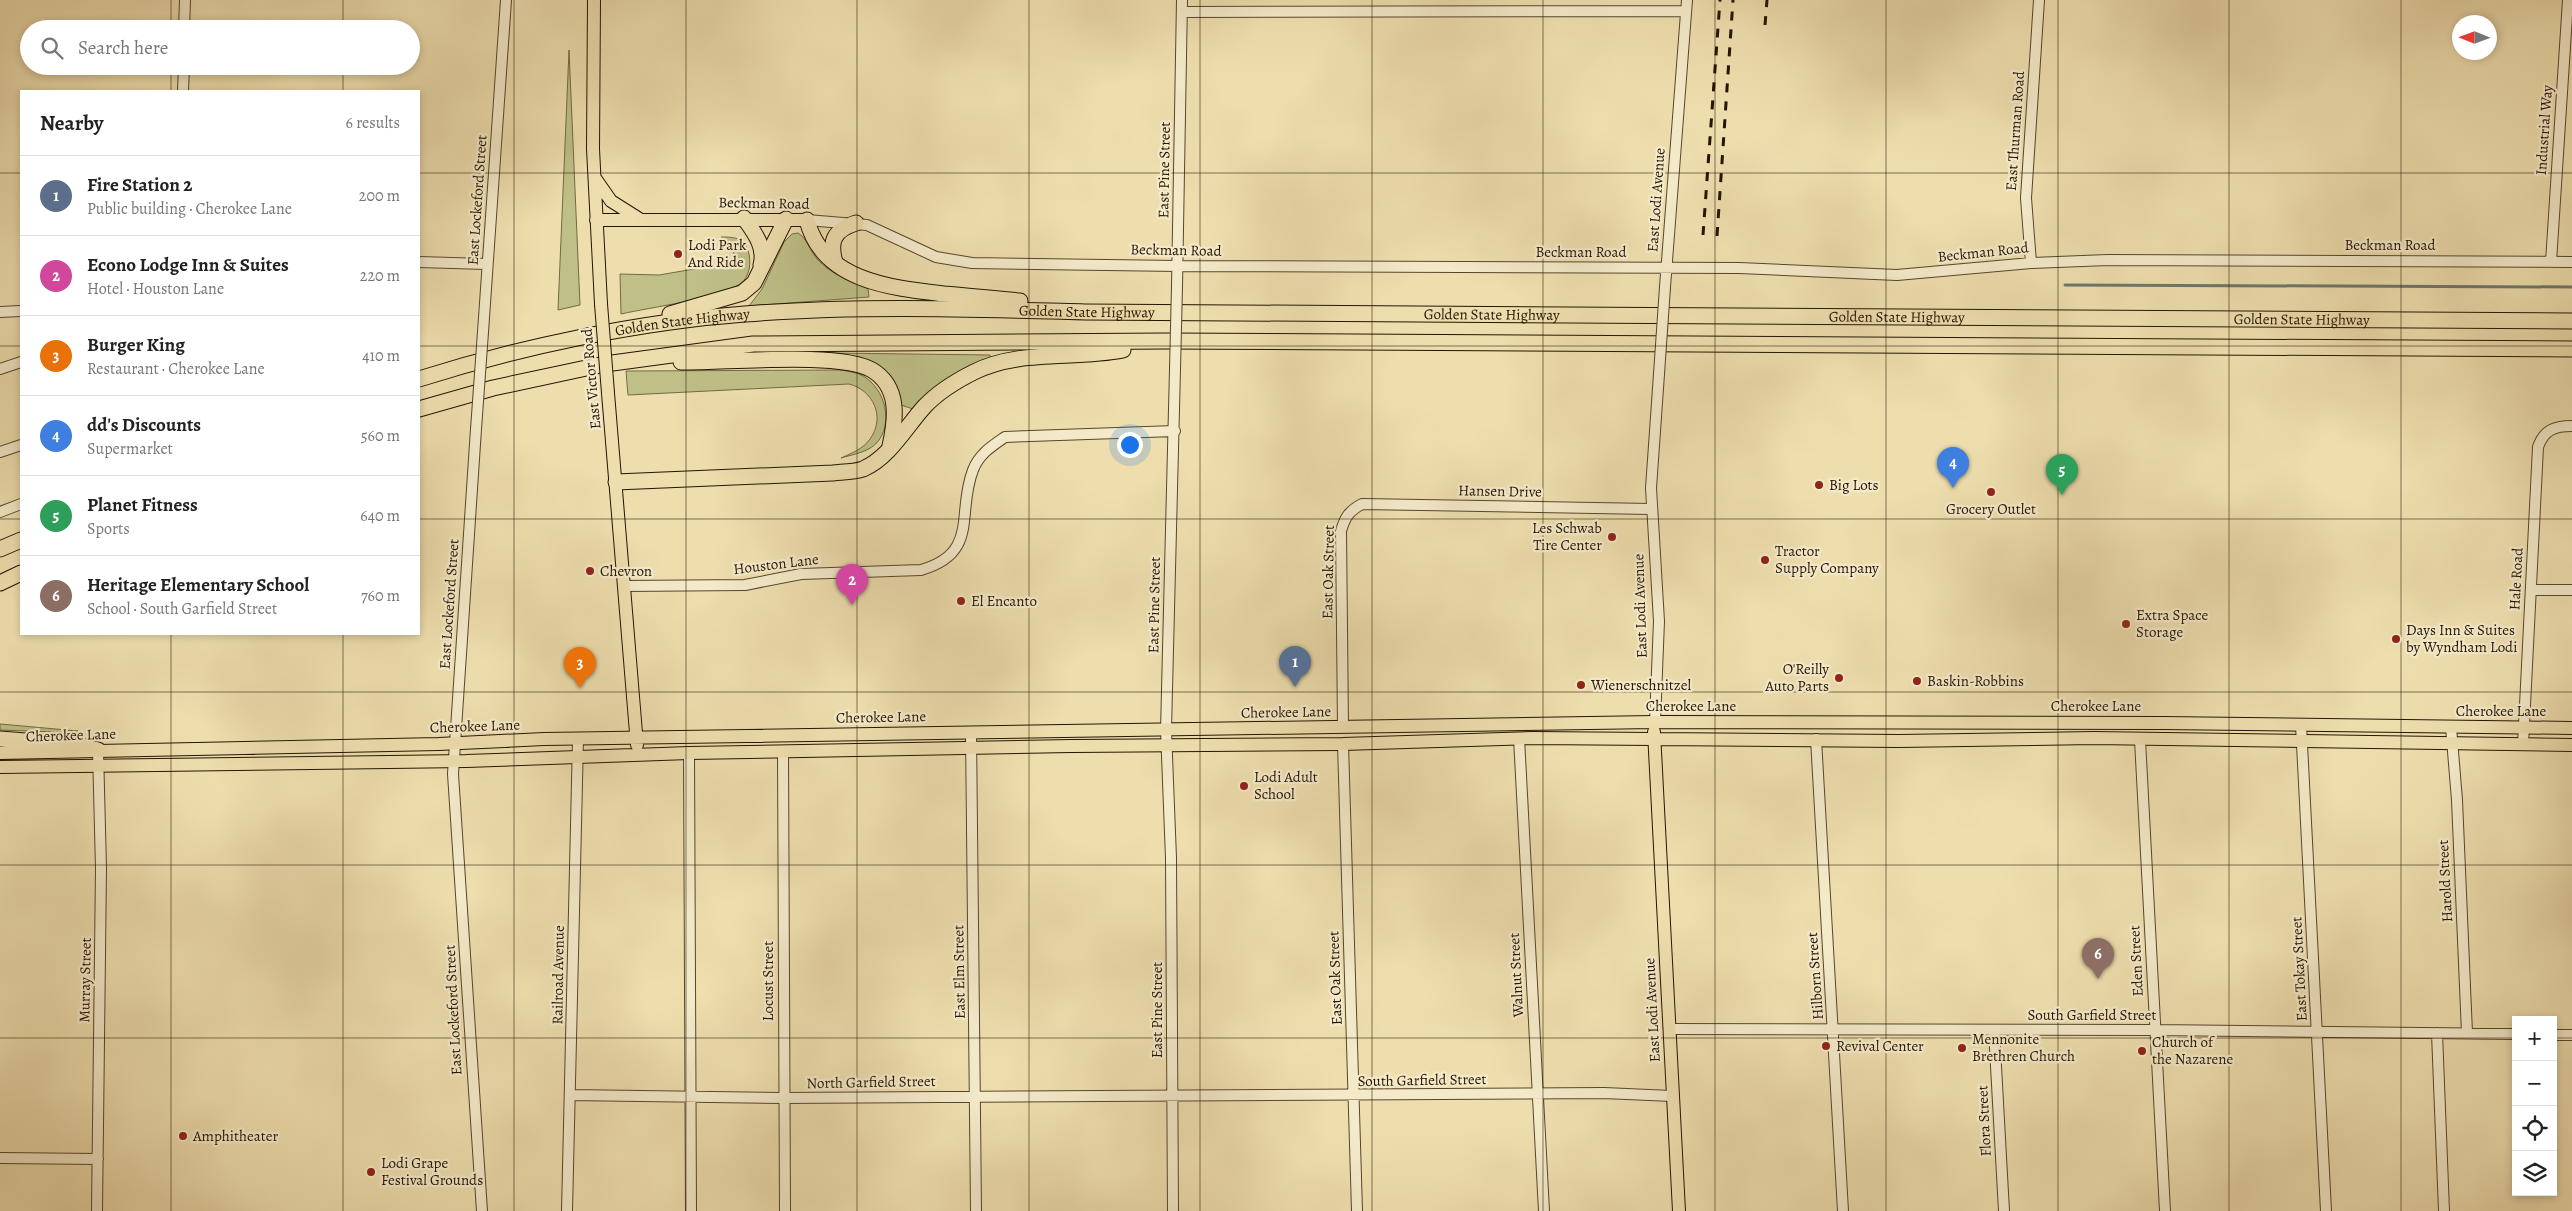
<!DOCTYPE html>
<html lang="en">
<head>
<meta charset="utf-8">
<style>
  :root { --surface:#fff; --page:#f6f6f6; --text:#222; --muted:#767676; --line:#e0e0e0; --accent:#8f2418 }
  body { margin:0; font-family:Alegreya,serif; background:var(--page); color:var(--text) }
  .controls { position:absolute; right:15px; bottom:15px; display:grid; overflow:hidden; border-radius:0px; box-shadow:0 2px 8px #0003 }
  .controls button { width:45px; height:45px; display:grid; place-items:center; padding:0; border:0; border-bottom:1px solid var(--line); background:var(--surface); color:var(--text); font:25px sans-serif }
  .compass { position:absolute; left:2452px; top:15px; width:45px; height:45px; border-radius:50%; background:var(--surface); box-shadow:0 2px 8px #0003; rotate:271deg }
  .you { position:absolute; left:1129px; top:444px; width:18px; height:18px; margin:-12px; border:4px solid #fff; border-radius:50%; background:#1a73e8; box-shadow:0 0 0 8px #1a73e833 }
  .badge { display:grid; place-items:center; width:32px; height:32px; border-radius:50%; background:var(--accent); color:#fff; font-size:16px; font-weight:700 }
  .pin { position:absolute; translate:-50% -41px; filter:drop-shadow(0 1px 2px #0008) }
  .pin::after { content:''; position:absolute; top:26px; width:18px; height:15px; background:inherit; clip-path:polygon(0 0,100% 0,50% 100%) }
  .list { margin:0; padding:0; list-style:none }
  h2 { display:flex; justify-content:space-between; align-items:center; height:65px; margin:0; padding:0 20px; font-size:21px }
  h2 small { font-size:16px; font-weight:400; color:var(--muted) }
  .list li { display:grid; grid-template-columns:32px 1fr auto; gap:15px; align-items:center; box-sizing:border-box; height:80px; padding:0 20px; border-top:1px solid var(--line) }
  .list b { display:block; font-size:19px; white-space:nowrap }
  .list p { margin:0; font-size:16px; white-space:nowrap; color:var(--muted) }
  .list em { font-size:16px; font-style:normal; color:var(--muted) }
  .icon { flex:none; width:28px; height:28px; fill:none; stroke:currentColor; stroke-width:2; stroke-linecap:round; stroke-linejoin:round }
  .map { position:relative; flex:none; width:2572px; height:1211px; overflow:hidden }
  .search { position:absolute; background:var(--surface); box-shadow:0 2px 8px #0003; left:20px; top:20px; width:400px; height:55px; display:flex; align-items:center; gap:12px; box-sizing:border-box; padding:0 18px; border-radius:28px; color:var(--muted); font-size:19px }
  .panel { position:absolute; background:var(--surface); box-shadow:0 2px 8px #0003; left:20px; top:90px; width:400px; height:545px; border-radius:0px }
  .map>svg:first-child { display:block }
  .green { fill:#bec087; stroke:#726a44 }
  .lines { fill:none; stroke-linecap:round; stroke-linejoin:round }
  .stream { stroke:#6c786a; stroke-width:3 }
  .minor-casing { stroke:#57462c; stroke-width:12 }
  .major-casing { stroke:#251400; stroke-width:14 }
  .highway-casing { stroke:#251400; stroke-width:17 }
  .minor { stroke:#f4eaca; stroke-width:10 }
  .major { stroke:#eedeae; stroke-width:12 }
  .highway { stroke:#eedeae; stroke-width:15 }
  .rail { stroke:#251400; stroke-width:3; stroke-dasharray:9 9; stroke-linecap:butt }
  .minor-bridge-casing { stroke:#57462c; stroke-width:12; stroke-linecap:butt }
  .major-bridge-casing { stroke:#251400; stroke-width:14; stroke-linecap:butt }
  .minor-bridge { stroke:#f4eaca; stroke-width:10 }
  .major-bridge { stroke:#eedeae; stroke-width:12 }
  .grid { fill:none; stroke:#251400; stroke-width:1; stroke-opacity:0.55 }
  .poi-dot { fill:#8f2418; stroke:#f4eaca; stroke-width:2 }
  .labels { text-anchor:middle; stroke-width:4.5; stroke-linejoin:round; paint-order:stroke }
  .street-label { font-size:15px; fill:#251400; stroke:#f4eaca }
  .poi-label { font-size:15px; fill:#251400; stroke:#f4eaca; text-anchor:start }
</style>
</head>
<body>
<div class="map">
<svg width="2572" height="1211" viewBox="0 0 2572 1211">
  <rect width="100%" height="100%" fill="#eedeae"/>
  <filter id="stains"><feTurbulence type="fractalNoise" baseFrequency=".004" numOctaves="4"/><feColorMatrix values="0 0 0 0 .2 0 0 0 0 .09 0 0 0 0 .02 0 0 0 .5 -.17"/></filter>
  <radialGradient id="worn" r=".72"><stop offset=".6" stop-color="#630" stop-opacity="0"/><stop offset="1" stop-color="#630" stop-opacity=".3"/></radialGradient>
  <!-- green -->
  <path class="green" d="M569 50 580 305 558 310Z
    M798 233C807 238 810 251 817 259 831 274 849 281 868 289L869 297 749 306 762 289 784 242 792 234Z
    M721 237C728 237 738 237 743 242 753 253 752 276 740 284 716 299 652 307 621 314L620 274 659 275 729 263 735 257 729 242Z
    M832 353 990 355V361L913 409 901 405 899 394Z
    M840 370C846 371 854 372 859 374 883 384 894 419 879 440 871 452 854 454 841 458 852 453 863 449 870 439 886 417 873 390 849 384L628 395 626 371Z
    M0 724 78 731 57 732 0 730Z"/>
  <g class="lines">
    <!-- stream -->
    <path class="stream" d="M2065 285 2572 287"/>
    <defs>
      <path id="minor" d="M1182 12 1686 11
        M184 29 185 0
        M183 91 184 66
        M807 220 867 225 936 257 972 263 1178 266 1739 268 1897 275 2031 263 2108 260 2572 262
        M419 262 486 264
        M2551 262 2568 0
        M2031 263 2026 198 2039 0
        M1177 286 1182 0
        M1665 287 1687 0
        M0 312 21 311
        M483 332 506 0
        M0 369 21 362
        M476 429 453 774 482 1211
        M0 452 21 445
        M0 512 21 504
        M625 586 745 585 801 574 921 570C980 553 956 513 973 470 979 454 992 446 1005 437L1175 431
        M2531 590H2572
        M1655 722 1659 621 1651 488 1659 374
        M2301 725 2326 1211
        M1343 727 1341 531C1345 517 1349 511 1362 504L1651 509
        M2451 727 2457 800 2467 1033
        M971 732 976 1211
        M1519 738 1544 1211
        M1816 739 1843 1211
        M2140 740 2165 1211
        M1343 744 1357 1211
        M2523 745 2538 447C2544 430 2554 426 2572 426
        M783 751 785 1211
        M689 753 691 1211
        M1669 1029 2155 1030 2516 1034
        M1994 1030 2004 1211
        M2437 1033 2444 1211
        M2553 1035H2572
        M570 1095 783 1098 1604 1093 1672 1096
        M0 1158 98 1159
        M97 1211 101 868 98 750
        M567 1211 578 739
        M1173 1211 1171 858 1166 730 1175 369"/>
      <path id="major" d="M594 0 593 149 601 304
        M595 178 611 201 638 218
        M596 220H807
        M608 393 637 745
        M1654 732 1679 1211
        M0 753 439 744 544 739 1655 722 2163 723 2572 728
        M0 767 466 761 689 753 1071 746 1343 744 1532 738 1899 741 2094 738 2572 745"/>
      <g id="highway">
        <path d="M744 218C754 232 766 247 761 265"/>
        <path d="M807 220C822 281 891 288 944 294 969 296 994 299 1020 301"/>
        <path d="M835 262C829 241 834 230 856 223"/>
        <path d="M670 314 742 293 754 283 786 219"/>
        <path d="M681 362C723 363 840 351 872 370 900 387 896 419 890 446"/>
        <path id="s1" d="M419 379C521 347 637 322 745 314 858 305 972 309 1085 312L2572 321"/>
        <path d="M419 409 493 388 605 364 753 344 1166 341 2572 349"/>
        <path d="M616 482 833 473C842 472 854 472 863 469 889 458 906 427 924 407 937 393 956 381 974 372 1020 349 1074 360 1123 350"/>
        <path d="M0 549 21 540"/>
        <path d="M0 583 21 573"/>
        <path d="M0 739 77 745 98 750"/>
      </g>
    </defs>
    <!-- minor casing -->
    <use href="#minor" class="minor-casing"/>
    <!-- major casing -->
    <use href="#major" class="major-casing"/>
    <!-- highway casing -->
    <use href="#highway" class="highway-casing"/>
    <!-- minor -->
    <use href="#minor" class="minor"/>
    <!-- major -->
    <use href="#major" class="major"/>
    <!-- highway -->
    <use href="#highway" class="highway"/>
    <!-- rail -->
    <path class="rail" d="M1765 25 1767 0
      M1703 235 1720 0
      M1717 236 1733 0"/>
    <defs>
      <path id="minor-bridge" d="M1175 369 1177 286
        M1659 374 1665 287
        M476 429 483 332"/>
      <path id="major-bridge" d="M601 304 608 393"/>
    </defs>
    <!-- minor-bridge casing -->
    <use href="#minor-bridge" class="minor-bridge-casing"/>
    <!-- major-bridge casing -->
    <use href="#major-bridge" class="major-bridge-casing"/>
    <!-- minor-bridge -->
    <use href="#minor-bridge" class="minor-bridge"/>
    <!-- major-bridge -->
    <use href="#major-bridge" class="major-bridge"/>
  </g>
  <!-- grid -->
  <path class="grid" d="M171 0V29M343 0V29M514 0V1211M686 0V1211M857 0V1211M1029 0V1211M1200 0V1211M1372 0V1211M1543 0V1211M1715 0V1211M1886 0V1211M2058 0V1211M2229 0V1211M2401 0V1211M171 66V91M343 66V91M0 173H21M419 173H2572M0 346H21M419 346H2572M0 519H21M419 519H2572M171 634V1211M343 634V1211M0 692H2572M0 865H2572M0 1038H2516M2553 1038H2572"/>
  <!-- markers -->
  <g class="poi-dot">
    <circle cx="678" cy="254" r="5"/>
    <circle cx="1819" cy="485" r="5"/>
    <circle cx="1991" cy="492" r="5"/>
    <circle cx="1612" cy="537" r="5"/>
    <circle cx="1765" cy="560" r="5"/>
    <circle cx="590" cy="571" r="5"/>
    <circle cx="961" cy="601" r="5"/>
    <circle cx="2126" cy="624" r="5"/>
    <circle cx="2396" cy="639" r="5"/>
    <circle cx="1839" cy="678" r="5"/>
    <circle cx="1917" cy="681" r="5"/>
    <circle cx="1581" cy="685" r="5"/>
    <circle cx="1244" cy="786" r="5"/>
    <circle cx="1826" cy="1046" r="5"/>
    <circle cx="1962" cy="1048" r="5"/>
    <circle cx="2142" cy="1051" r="5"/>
    <circle cx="183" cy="1136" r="5"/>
    <circle cx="371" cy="1172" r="5"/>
  </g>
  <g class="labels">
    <!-- street labels -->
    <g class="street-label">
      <text transform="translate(2544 130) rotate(-86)" y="5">Industrial Way</text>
      <text transform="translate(2015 131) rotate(-86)" y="5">East Thurman Road</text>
      <text transform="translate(1164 170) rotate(-89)" y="5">East Pine Street</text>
      <text transform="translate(477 200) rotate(-86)" y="5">East Lockeford Street</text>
      <text transform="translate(1656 200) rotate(-86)" y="5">East Lodi Avenue</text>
      <text transform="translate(764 203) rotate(1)" y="5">Beckman Road</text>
      <text x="2390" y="250">Beckman Road</text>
      <text transform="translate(1176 250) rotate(1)" y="5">Beckman Road</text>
      <text x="1581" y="257">Beckman Road</text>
      <text transform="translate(1983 252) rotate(-6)" y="5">Beckman Road</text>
      <text dy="5" stroke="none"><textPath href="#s1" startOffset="675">Golden State Highway</textPath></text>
      <text dy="5" stroke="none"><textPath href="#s1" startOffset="1080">Golden State Highway</textPath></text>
      <text dy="5" stroke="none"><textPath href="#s1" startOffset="1485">Golden State Highway</textPath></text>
      <text dy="5" stroke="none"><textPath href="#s1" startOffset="1890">Golden State Highway</textPath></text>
      <text dy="5" stroke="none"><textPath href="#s1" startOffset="270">Golden State Highway</textPath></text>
      <text transform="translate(591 379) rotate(-95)" y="5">East Victor Road</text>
      <text transform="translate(1500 491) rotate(1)" y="5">Hansen Drive</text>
      <text transform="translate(776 564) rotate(-7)" y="5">Houston Lane</text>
      <text transform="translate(1328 572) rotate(-89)" y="5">East Oak Street</text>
      <text transform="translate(2516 579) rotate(-87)" y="5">Hale Road</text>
      <text transform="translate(449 604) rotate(-86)" y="5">East Lockeford Street</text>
      <text transform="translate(1154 605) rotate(-89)" y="5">East Pine Street</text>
      <text transform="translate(1640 606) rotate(-92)" y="5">East Lodi Avenue</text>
      <text x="1691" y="711">Cherokee Lane</text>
      <text x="2096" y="711">Cherokee Lane</text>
      <text x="2501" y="716">Cherokee Lane</text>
      <text transform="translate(1286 712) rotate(-1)" y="5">Cherokee Lane</text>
      <text transform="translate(881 717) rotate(-1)" y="5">Cherokee Lane</text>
      <text transform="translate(475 726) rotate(-2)" y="5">Cherokee Lane</text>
      <text transform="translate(71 735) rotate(-2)" y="5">Cherokee Lane</text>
      <text transform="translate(2445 881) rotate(-93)" y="5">Harold Street</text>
      <text transform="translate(2136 961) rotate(-93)" y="5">Eden Street</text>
      <text transform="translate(2299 969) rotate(-93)" y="5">East Tokay Street</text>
      <text transform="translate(959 972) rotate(-91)" y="5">East Elm Street</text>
      <text transform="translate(558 975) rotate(-89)" y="5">Railroad Avenue</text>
      <text transform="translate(1516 975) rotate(-93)" y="5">Walnut Street</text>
      <text transform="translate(1815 976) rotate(-94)" y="5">Hilborn Street</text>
      <text transform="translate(1335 978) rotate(-92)" y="5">East Oak Street</text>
      <text transform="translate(85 980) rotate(-89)" y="5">Murray Street</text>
      <text transform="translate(768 981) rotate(-90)" y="5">Locust Street</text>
      <text transform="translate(453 1010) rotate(-93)" y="5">East Lockeford Street</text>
      <text transform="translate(1157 1010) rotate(-90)" y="5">East Pine Street</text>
      <text transform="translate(1652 1010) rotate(-93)" y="5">East Lodi Avenue</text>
      <text x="2092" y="1020">South Garfield Street</text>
      <text transform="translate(1422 1080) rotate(-1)" y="5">South Garfield Street</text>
      <text transform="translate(871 1082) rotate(-1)" y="5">North Garfield Street</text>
      <text transform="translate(1984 1121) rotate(-93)" y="5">Flora Street</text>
    </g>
    <!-- poi labels -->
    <g class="poi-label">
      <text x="688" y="250">Lodi Park<tspan x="688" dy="17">And Ride</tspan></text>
      <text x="1829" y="490">Big Lots</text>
      <text x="1991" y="514" text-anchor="middle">Grocery Outlet</text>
      <text x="1602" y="533" text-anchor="end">Les Schwab<tspan x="1602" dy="17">Tire Center</tspan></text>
      <text x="1775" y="556">Tractor<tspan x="1775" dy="17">Supply Company</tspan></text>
      <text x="600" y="576">Chevron</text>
      <text x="971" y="606">El Encanto</text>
      <text x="2136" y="620">Extra Space<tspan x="2136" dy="17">Storage</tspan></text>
      <text x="2406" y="635">Days Inn &amp; Suites<tspan x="2406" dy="17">by Wyndham Lodi</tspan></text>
      <text x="1829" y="674" text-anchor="end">O'Reilly<tspan x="1829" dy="17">Auto Parts</tspan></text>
      <text x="1927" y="686">Baskin-Robbins</text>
      <text x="1591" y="690">Wienerschnitzel</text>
      <text x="1254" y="782">Lodi Adult<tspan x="1254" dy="17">School</tspan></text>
      <text x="1972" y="1044">Mennonite<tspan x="1972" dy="17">Brethren Church</tspan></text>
      <text x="2152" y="1047">Church of<tspan x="2152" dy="17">the Nazarene</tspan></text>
      <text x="1836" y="1051">Revival Center</text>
      <text x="193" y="1141">Amphitheater</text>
      <text x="381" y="1168">Lodi Grape<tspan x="381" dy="17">Festival Grounds</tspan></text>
    </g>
  </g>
  <rect width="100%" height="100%" filter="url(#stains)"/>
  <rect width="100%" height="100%" fill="url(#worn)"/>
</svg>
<div class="controls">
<button>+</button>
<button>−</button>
<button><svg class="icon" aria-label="locate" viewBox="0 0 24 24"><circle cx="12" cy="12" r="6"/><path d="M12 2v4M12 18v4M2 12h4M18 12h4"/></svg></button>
<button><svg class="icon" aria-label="layers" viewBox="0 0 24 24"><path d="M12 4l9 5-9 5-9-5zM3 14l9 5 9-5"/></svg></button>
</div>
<svg class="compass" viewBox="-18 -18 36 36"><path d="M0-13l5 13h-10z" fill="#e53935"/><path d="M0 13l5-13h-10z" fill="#767676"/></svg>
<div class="you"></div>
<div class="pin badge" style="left:1295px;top:687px;background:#5c6f8a">1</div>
<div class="pin badge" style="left:852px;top:605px;background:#d1479c">2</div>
<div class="pin badge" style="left:580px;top:688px;background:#e8710a">3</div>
<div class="pin badge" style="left:1953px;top:488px;background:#3f7fe0">4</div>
<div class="pin badge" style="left:2062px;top:495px;background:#2e9e5b">5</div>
<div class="pin badge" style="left:2098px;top:979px;background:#8d6e63">6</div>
<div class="search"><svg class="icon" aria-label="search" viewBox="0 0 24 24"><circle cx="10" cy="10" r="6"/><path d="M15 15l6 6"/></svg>Search here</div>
<section class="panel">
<h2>Nearby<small>6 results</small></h2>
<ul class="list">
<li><span class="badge" style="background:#5c6f8a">1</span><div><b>Fire Station 2</b><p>Public building · Cherokee Lane</p></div><em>200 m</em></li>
<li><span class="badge" style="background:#d1479c">2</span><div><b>Econo Lodge Inn &amp; Suites</b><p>Hotel · Houston Lane</p></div><em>220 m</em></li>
<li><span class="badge" style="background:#e8710a">3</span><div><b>Burger King</b><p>Restaurant · Cherokee Lane</p></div><em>410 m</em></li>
<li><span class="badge" style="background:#3f7fe0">4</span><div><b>dd's Discounts</b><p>Supermarket</p></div><em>560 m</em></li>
<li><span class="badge" style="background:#2e9e5b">5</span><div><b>Planet Fitness</b><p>Sports</p></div><em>640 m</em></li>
<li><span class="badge" style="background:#8d6e63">6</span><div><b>Heritage Elementary School</b><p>School · South Garfield Street</p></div><em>760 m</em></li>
</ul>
</section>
</div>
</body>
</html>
